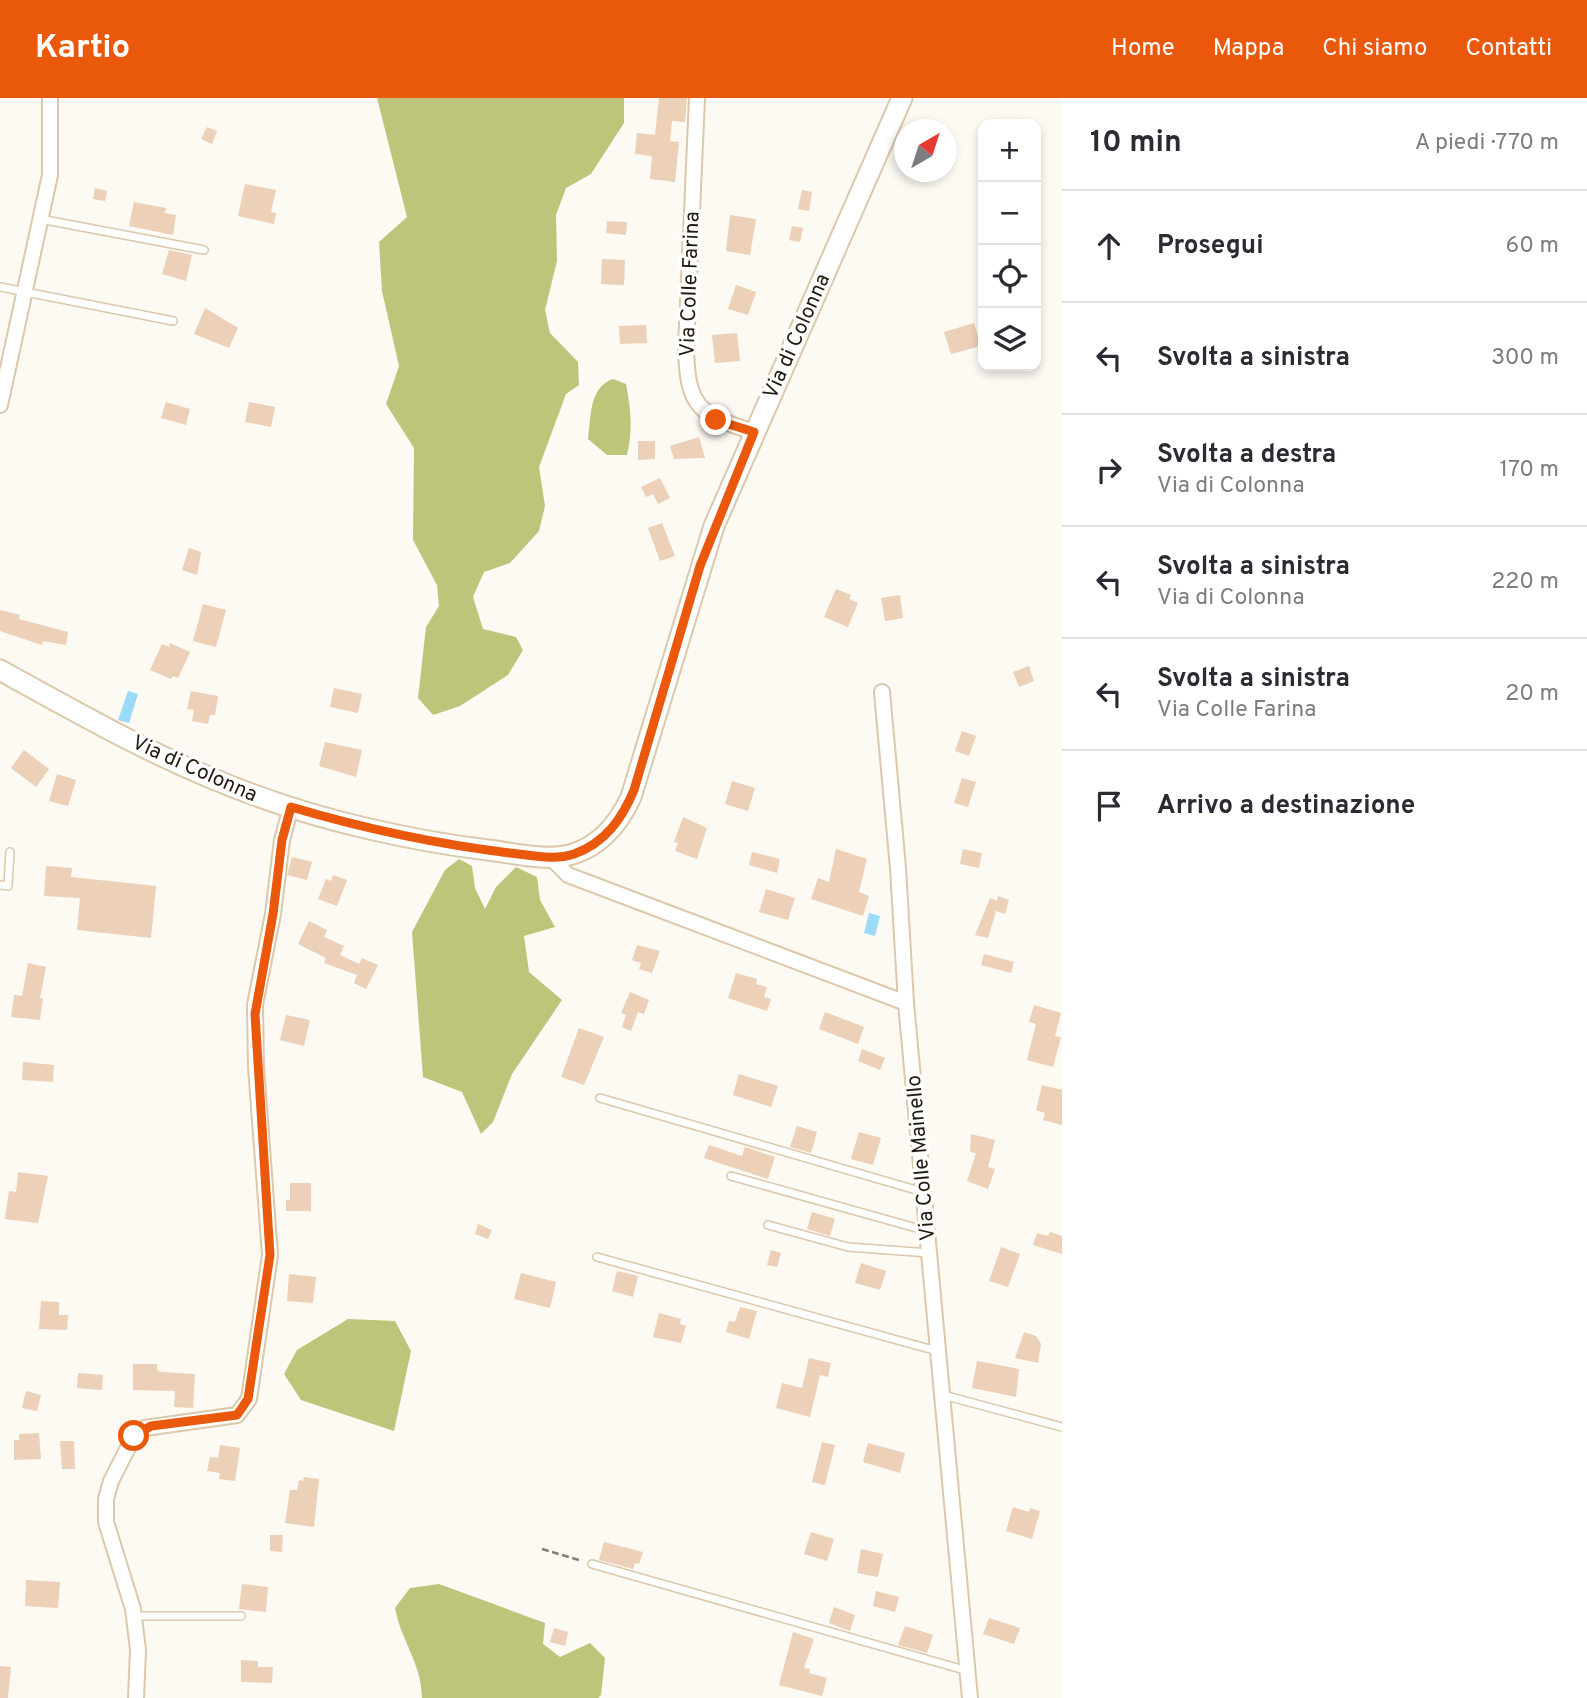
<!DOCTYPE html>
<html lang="it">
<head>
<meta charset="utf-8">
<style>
  :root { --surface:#fff; --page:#f2f2f3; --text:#2b2b33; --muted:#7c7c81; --line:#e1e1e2; --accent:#ea580c }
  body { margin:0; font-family:Overpass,sans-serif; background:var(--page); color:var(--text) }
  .controls { position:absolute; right:21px; top:21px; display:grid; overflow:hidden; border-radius:14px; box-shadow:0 4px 10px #0003 }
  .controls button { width:63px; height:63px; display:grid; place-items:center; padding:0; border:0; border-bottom:2px solid var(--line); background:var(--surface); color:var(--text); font:35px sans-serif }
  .compass { position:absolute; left:894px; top:21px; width:63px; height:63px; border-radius:50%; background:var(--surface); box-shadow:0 4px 10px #0003; rotate:39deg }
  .stop { position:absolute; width:21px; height:21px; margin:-16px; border:5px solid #ea580c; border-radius:50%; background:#fff }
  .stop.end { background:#ea580c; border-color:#fff; box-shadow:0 2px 7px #0008 }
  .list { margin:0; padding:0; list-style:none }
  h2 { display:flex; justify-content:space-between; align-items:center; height:91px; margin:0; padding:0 28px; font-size:30px }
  h2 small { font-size:23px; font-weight:400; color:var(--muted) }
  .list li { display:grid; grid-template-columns:46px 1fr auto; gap:21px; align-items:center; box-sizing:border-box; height:112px; padding:0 28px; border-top:2px solid var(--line) }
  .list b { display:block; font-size:26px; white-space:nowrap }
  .list p { margin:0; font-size:23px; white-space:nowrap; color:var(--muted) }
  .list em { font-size:23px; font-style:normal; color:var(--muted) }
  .icon { flex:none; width:38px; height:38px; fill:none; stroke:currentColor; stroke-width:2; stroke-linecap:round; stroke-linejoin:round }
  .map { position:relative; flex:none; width:1062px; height:1600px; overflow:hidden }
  header { display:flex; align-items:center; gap:42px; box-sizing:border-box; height:98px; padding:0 35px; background:var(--accent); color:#fff }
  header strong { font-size:33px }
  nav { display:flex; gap:38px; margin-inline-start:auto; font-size:24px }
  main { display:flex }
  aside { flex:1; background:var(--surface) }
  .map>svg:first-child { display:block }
  .forest { fill:#bec57b }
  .water { fill:#9adbf9 }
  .building { fill:#ecd0b8 }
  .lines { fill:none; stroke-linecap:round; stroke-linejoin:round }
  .lane-casing { stroke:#dcc8ab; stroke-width:10 }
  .street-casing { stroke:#dcc8ab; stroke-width:18 }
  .secondary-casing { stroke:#dcc8ab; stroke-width:23 }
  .path { stroke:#858077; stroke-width:2.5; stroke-dasharray:7 3.5; stroke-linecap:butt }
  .lane { stroke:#fff; stroke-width:7 }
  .street { stroke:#fff; stroke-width:14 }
  .secondary { stroke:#fff; stroke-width:19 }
  .route { stroke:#ea580c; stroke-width:9 }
  .labels { text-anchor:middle; stroke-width:7; stroke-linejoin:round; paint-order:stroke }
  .street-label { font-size:21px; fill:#221b10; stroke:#fff }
</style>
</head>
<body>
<header>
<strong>Kartio</strong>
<nav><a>Home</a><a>Mappa</a><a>Chi siamo</a><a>Contatti</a></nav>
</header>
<main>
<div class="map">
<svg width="1062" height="1600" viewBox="0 0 1062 1600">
  <rect width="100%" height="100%" fill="#fdf9f3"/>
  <!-- forest -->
  <path class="forest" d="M377 0H624V25L591 76 566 90 556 117 557 163 545 212 550 235 578 264 579 287 566 296 539 369 545 408 539 433 510 465 484 474 473 499 483 531 516 539 523 552 508 577 460 608 433 617 418 600 426 529 439 508 437 487 413 442 414 350 386 306 399 268 382 193 379 144 407 119Z
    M613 281 626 286C631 311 633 332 627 357H607L588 341C591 319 589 289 613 281Z
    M459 761 472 768 475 790 485 811 496 789 516 769 537 779 540 802 555 829 524 838 529 874 562 902 512 976 493 1024 481 1036 462 994 423 979 412 834 445 772Z
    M348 1221 395 1223 411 1253 394 1333 301 1302 284 1276 297 1252Z
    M439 1486 545 1525 543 1546 560 1559 590 1545 605 1560 601 1597 598 1600H422C421 1563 402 1546 395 1510L410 1490Z"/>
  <!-- water -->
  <path class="water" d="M128 593 138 596 129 625 118 622Z
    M869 815 880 818 875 838 864 835Z"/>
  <!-- building -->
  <path class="building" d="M659 0H687L685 24 672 23 670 43 679 44 675 84 650 81 652 58 635 56 637 35 655 37Z
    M207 29 217 33 212 46 201 41Z
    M245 86 276 92 271 114 276 115 274 126 238 118Z
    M95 90 107 93 105 103 93 101Z
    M802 92 812 94 809 113 798 111Z
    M134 104 166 110 165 115 176 117 173 137 129 128Z
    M730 117 756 121 750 157 726 153Z
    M607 123 627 124 626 137 606 135Z
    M792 128 803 130 800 144 789 142Z
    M169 152 192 157 186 183 162 176Z
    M602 161 625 162 624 187 601 186Z
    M736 187 756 194 748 217 728 211Z
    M205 210 238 230 229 250 194 236Z
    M974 225 981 248 951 256 944 234Z
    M646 227 647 245 620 246 619 228Z
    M737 235 740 263 715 265 712 237Z
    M166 304 190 311 186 327 161 320Z
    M249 304 275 309 271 329 245 324Z
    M699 339 705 360 674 361 670 348Z
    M638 343H655V361L638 362Z
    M660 380 670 400 658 406 653 396 646 399 641 389Z
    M662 425 675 458 660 463 648 430Z
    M189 450 201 454 197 477 182 472Z
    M836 491 851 497 849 501 858 505 848 529 824 519Z
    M900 497 903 520 885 523 881 500Z
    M203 506 226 512 216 549 193 543Z
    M0 512 20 517 19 521 68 534 66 547 43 543 42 547 0 533Z
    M170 545 190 554 178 580 173 578 171 581 150 572 162 546 169 549Z
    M1029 568 1034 583 1019 589 1013 574Z
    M334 590 362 596 358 615 330 609Z
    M191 593 218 598 215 617H210L208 626 192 623 194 612 187 611Z
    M962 633 976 638 969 658 955 653Z
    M325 644 362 652 356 679 319 668Z
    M24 652 49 671 36 689 11 670Z
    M57 676 76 682 68 708 49 703Z
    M962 680 976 684 968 709 954 705Z
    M732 683 755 690 748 713 725 706Z
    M683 719 707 730 697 761 675 753 678 745 674 744Z
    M836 751 867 761 859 794 869 798 863 818 811 801 818 780 829 784Z
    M963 751 982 755 979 770 960 766Z
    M752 754 780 761 777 775 749 767Z
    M292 759 312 764 307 782 287 777Z
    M46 768 72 770 71 779 156 788 151 840 77 832 80 800 44 798Z
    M333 777 347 782 337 808 318 801 326 781 331 783Z
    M766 791 795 800 788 822 759 814Z
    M998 798 1009 802 1005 816 996 813 988 840 975 837 990 800 997 803Z
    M309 823 327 832 324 839 344 848 340 857 359 866 362 860 378 867 366 891 354 885 357 877 324 865 326 860 298 846Z
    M637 847 660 853 652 875 639 871 641 865 632 862Z
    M984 856 1014 864 1011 875 981 867Z
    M28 865 46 869 40 900H43L40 922 11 919 14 897 22 898Z
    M736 875 757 881 756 886 767 889 764 899 771 901 767 913 728 900Z
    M630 894 649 902 644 916 638 914 631 933 622 929 626 917 621 915Z
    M1034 907 1061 915 1055 938 1061 939 1053 969 1027 962 1036 926 1029 924Z
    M825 914 864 929 858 946 819 931Z
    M286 917 310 922 304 948 280 942Z
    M579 930 604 939 584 987 561 979Z
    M862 951 885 960 880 972 858 963Z
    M23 964 54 967 53 984 22 982Z
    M739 976 778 988 771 1009 733 997Z
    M1042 987 1062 992V1027L1043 1022 1045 1015 1036 1012Z
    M797 1028 817 1034 811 1055 790 1049Z
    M859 1034 881 1040 873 1067 851 1061Z
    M971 1036 995 1042 988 1069 995 1071 988 1091 967 1083 976 1055 970 1054Z
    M709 1047 742 1058 745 1049 775 1059 768 1081 704 1060Z
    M18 1074 48 1078 38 1125 5 1121 9 1093 16 1094Z
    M290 1085H311V1113H286V1102H290Z
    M812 1114 835 1121 830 1138 807 1131Z
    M478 1126 492 1132 488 1141 475 1136Z
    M1050 1134 1062 1138V1156L1033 1147 1037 1135 1048 1138Z
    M1001 1149 1020 1156 1008 1189 989 1183Z
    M771 1152 781 1155 777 1169 767 1167Z
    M861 1165 886 1173 880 1192 855 1185Z
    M617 1173 638 1178 633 1199 612 1193Z
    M521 1175 556 1184 550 1210 514 1201Z
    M289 1176 316 1179 313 1205 287 1203Z
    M41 1203 59 1204V1217H68L67 1232 39 1231Z
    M740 1209 757 1213 749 1241 726 1234 729 1223 735 1224Z
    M659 1215 681 1221 680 1226 686 1228 681 1245 653 1239Z
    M1024 1234 1036 1238 1041 1246 1038 1265 1015 1260Z
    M809 1260 831 1265 828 1279 820 1277 810 1319 776 1310 782 1285 802 1290Z
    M977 1263 1019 1271 1016 1299 972 1290Z
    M133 1266H157V1272L161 1274 195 1276 193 1310 174 1309 175 1293 133 1292Z
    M78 1275 103 1277 102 1292 77 1290Z
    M26 1293 41 1297 37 1313 22 1310Z
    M39 1335 41 1361 14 1362V1342H19V1336Z
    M60 1343H74L75 1371H62Z
    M822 1344 835 1347 825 1387 812 1384Z
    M868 1345 905 1355 900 1375 863 1364Z
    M220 1347 240 1350 235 1383 219 1381 220 1375 207 1373 210 1359 218 1360Z
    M304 1379 319 1381 314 1429 285 1425 290 1392H297L299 1382 303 1383Z
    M1013 1409 1029 1414 1030 1410 1040 1413 1032 1441 1006 1433Z
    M811 1434 834 1441 827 1463 804 1456Z
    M270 1437H283L282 1454 270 1453Z
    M604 1444 643 1454 639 1466 635 1465 633 1471 599 1462Z
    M861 1451 883 1456 878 1479 857 1475Z
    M26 1482 60 1484 58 1510 25 1508Z
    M242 1486 268 1489 266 1514 239 1511Z
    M876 1493 899 1499 895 1514 873 1508Z
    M834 1509 855 1517 850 1533 829 1525Z
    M989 1520 1020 1530 1014 1546 983 1536Z
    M905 1528 933 1537 927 1555 898 1547Z
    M554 1530 568 1534 565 1548 550 1544Z
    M793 1534 814 1541 804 1570 810 1571 809 1575 827 1580 822 1598 779 1587Z
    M241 1562 258 1563V1569H273L272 1585 241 1584Z
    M0 1568 11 1569 8 1600H0Z"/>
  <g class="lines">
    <defs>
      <path id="lane" d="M40 121 204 152
        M0 189 173 223
        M0 787 8 788 10 754
        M600 1000 923 1094
        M731 1078 927 1133
        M768 1127 848 1149 929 1155
        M597 1159 937 1253
        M943 1297 1062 1329
        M592 1466 968 1573
        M134 1518H241"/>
      <path id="street" d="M697 0 686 249C687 309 699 317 754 334
        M0 307 50 77V0
        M882 594 898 770 906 905
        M550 759 568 777 906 905 970 1600
        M136 1600 138 1552 133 1511 106 1424V1401L111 1383 132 1342 145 1330 237 1317 249 1301 270 1157 256 969 255 907 273 816 282 742 291 709"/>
      <path id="secondary" d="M0 572C83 618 167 666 257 698 328 724 413 743 488 752 514 755 547 764 573 756 601 747 619 725 631 699L714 428 902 0"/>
    </defs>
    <!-- lane casing -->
    <use href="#lane" class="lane-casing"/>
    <!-- street casing -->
    <use href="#street" class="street-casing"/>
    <!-- secondary casing -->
    <use href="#secondary" class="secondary-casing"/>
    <!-- path -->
    <path class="path" d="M542 1451 582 1463"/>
    <!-- lane -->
    <use href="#lane" class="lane"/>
    <!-- street -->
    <use href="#street" class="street"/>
    <!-- secondary -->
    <use href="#secondary" class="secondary"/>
  </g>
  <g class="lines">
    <!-- route -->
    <path class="route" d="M134 1338 151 1328 237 1317 248 1301 270 1157 255 916 273 816 282 742 291 709C362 730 436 746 510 755 531 757 554 763 574 756 605 745 622 721 634 692L700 468 754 334 716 322"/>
  </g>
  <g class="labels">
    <!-- street labels -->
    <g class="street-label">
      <text transform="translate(689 186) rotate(-88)" y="7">Via Colle Farina</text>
      <text transform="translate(796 238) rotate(-66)" y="7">Via di Colonna</text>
      <text transform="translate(195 670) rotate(24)" y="7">Via di Colonna</text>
      <text transform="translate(920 1060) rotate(-95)" y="7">Via Colle Mainello</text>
    </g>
  </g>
</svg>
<div class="controls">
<button>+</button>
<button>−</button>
<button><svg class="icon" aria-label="locate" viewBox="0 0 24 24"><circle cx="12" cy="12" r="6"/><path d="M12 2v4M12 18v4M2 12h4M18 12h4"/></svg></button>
<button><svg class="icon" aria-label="layers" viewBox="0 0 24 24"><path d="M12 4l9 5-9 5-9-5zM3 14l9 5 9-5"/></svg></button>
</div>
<svg class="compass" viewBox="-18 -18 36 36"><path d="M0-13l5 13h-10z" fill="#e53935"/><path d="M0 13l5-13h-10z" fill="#7c7c81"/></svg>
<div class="stop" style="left:134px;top:1338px"></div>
<div class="stop end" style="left:716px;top:322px"></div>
</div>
<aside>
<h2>10 min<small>A piedi · 770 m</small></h2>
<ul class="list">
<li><svg class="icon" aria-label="ahead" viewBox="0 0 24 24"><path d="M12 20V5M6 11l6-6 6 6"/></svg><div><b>Prosegui</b></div><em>60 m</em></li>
<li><svg class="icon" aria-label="left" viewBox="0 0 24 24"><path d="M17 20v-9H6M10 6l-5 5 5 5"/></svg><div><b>Svolta a sinistra</b></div><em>300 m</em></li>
<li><svg class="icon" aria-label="right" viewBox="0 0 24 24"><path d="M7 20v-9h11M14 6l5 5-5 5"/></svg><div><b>Svolta a destra</b><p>Via di Colonna</p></div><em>170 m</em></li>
<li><svg class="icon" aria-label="left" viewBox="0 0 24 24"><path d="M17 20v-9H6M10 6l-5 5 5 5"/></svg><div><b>Svolta a sinistra</b><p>Via di Colonna</p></div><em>220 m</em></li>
<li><svg class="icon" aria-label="left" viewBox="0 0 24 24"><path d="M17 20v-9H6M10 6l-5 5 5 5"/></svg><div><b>Svolta a sinistra</b><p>Via Colle Farina</p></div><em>20 m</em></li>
<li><svg class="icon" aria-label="arrive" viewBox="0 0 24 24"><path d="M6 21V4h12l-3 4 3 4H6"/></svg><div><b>Arrivo a destinazione</b></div></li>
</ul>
</aside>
</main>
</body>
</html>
